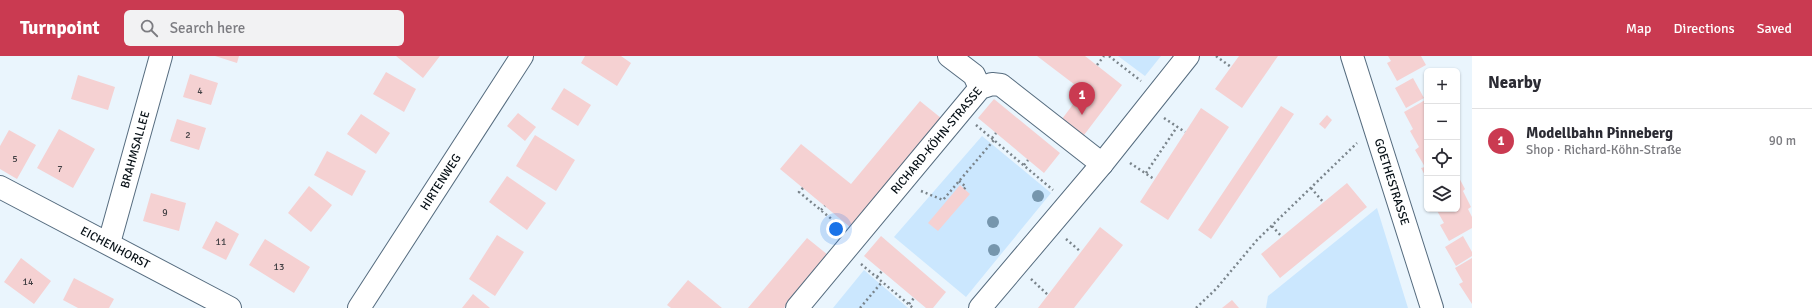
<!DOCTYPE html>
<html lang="en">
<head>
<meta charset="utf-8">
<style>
  :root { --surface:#fff; --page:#f2f2f3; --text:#2b2b33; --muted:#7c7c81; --line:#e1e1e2; --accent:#ca3a51 }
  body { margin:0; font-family:Signika,sans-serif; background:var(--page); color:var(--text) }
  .controls { position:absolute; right:12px; top:12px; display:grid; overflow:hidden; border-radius:6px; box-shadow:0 1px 3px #0004 }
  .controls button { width:36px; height:36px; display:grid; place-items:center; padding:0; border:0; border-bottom:1px solid var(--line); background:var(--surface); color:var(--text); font:20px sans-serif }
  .you { position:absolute; left:836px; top:173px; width:14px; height:14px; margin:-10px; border:3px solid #fff; border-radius:50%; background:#1a73e8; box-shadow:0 0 0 6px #1a73e833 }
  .badge { display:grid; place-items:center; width:26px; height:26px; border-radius:50%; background:var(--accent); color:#fff; font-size:13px; font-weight:700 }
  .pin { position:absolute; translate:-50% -33px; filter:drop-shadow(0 1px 2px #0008) }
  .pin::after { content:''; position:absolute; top:21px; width:14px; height:12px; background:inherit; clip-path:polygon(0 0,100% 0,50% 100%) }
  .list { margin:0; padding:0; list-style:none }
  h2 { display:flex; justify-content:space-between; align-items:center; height:52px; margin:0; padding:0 16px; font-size:17px }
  h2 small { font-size:13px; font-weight:400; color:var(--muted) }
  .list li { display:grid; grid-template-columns:26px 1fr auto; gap:12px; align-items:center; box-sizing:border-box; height:64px; padding:0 16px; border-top:1px solid var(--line) }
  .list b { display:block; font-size:15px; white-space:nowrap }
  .list p { margin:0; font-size:13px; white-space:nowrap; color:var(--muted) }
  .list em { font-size:13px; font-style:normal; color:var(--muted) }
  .icon { flex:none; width:22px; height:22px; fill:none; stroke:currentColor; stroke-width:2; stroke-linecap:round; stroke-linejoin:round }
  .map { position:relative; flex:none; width:1472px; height:252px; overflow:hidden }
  header { display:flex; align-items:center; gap:24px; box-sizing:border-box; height:56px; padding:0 20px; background:var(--accent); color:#fff }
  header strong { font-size:19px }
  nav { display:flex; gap:22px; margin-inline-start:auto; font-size:14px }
  .search { width:280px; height:36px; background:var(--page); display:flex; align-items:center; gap:10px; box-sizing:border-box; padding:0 14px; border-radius:6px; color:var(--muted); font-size:15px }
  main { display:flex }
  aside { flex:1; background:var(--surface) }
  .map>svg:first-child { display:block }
  .green { fill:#cbe7fe }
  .building { fill:#f5d1d2 }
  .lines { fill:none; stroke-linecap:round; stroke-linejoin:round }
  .minor-casing { stroke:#566c7f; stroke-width:24 }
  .path { stroke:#7a848b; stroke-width:2.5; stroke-dasharray:2 3; stroke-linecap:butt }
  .minor { stroke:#fff; stroke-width:22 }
  .tree { fill:#7696ad }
  .labels { text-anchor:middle; stroke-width:3; stroke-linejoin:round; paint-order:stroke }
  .number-label { font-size:10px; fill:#424044 }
  .street-label { font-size:12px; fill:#060f15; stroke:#fff }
</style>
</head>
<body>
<header>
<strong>Turnpoint</strong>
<div class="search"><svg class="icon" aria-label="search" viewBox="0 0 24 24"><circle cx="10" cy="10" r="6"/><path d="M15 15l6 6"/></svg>Search here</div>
<nav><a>Map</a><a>Directions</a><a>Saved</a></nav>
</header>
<main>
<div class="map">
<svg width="1472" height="252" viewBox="0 0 1472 252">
  <rect width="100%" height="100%" fill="#eaf5fd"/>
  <!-- green -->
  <path class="green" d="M1118 0H1161L1145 20Z
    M982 80 1051 137 966 241 894 181Z
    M1377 152 1408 252H1266L1268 240Z
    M864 214 908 252H833Z"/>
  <!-- building -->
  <path class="building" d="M215 0H239L237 7Z
    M396 0H440L423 22Z
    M585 0H621L631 7 617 30 581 7Z
    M1037 0H1085L1122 29 1081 83 1059 67 1083 35Z
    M1239 0H1278L1242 52 1215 33Z
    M1388 0H1421L1426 9 1397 25 1387 7 1391 5Z
    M386 16 416 33 404 56 373 38Z
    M190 18 218 27 211 49 183 41Z
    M78 19 115 31 108 54 71 43Z
    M1413 22 1424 42 1406 52 1395 32Z
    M564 32 591 49 578 70 551 53Z
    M994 43 1060 97 1044 117 978 62Z
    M1427 43V123L1421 112 1425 111 1415 94 1419 91 1410 75 1413 73 1404 56Z
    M920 45 941 62 850 171 780 113 801 88 851 128Z
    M1281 50 1294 58 1211 183 1198 174Z
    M1201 52 1229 71 1168 164 1140 146Z
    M518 57 536 71 525 85 507 70Z
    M361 58 390 77 376 98 347 78Z
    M1327 59 1332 64 1325 73 1319 68Z
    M177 63 206 72 199 94 170 85Z
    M59 73 95 93 73 132 37 112Z
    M9 74 36 89 17 123 0 113V90Z
    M535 79 575 104 556 135 516 110Z
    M327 95 366 115 352 140 314 119Z
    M1457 118 1465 133 1463 135 1471 151 1468 153 1472 161V172L1449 185 1440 169 1444 167 1436 153H1457Z
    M507 120 546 147 527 174 489 146Z
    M1347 127 1367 151 1280 222 1261 198Z
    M960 129 970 138 938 175 928 167Z
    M309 130 332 149 311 176 288 157Z
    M151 137 186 147 179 175 143 165Z
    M216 165 239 178 226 204 202 192Z
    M1100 171 1123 189 1074 252H1038Z
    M497 179 524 196 495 240 469 223Z
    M881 180 946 236 933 252H926L864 200Z
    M1463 180 1472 196V200L1456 210 1445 191Z
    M807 182 828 199 784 252H748Z
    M265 183 310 211 294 237 249 209Z
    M21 202 51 225 34 248 4 226Z
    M1472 202V248L1459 228 1463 226 1455 212Z
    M74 222 114 243 109 252H78L63 244Z
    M688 224 722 252H671L667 249Z
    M473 238 490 252H462Z
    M1232 244 1239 252H1222Z"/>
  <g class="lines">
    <defs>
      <g id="minor">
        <path d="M949 0 974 19 980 32"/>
        <path id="s1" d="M1352 0 1432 252"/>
        <path id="s2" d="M0 131 230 252"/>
        <path id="s3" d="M109 187 161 0"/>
        <path id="s4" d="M359 252 522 0"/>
        <path id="s5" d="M797 252 980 32 992 28 1001 29 1102 108"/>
        <path d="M980 252 1102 108 1188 0"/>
      </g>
    </defs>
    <!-- minor casing -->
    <use href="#minor" class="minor-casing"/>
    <!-- path -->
    <path class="path" d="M1109 0 1141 25
      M1216 0 1231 11
      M1097 9 1104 0
      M1164 62 1185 76
      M976 69 1053 134
      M992 82 996 77
      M1130 107 1154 123
      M1024 109 1028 104
      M1146 117 1177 71
      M959 125 966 131 964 133
      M803 132 799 136 840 170
      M1311 132 1324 147
      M921 135 943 144 994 84
      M821 154 825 150
      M1272 170 1282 181
      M1066 183 1081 196
      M861 208 913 252
      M877 221 882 215
      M1031 223 1048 239
      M909 248 914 242
      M860 252 882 226
      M1196 252 1216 233 1257 184 1357 87"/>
    <!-- minor -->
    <use href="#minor" class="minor"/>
  </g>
  <!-- trees -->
  <g class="tree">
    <circle cx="1038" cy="140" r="6"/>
    <circle cx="993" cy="166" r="6"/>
    <circle cx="994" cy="194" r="6"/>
  </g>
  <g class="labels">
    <!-- number labels -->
    <g class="number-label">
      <text x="200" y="38">4</text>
      <text x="188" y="82">2</text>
      <text x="15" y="106">5</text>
      <text x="60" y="116">7</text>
      <text x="165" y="160">9</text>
      <text x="221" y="189">11</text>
      <text x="279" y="214">13</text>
      <text x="28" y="229">14</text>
    </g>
    <!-- street labels -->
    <g class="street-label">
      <text dy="4" stroke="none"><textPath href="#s5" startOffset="218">RICHARD-KÖHN-STRASSE</textPath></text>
      <text dy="4" stroke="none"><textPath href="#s3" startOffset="97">BRAHMSALLEE</textPath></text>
      <text dy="4" stroke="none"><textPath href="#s4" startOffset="150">HIRTENWEG</textPath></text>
      <text dy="4" stroke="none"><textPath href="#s1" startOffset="132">GOETHESTRASSE</textPath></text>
      <text dy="4" stroke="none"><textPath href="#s2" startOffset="130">EICHENHORST</textPath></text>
    </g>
  </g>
</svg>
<div class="controls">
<button>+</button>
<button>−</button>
<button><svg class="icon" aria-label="locate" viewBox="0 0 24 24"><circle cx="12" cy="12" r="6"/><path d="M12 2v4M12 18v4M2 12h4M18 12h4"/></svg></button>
<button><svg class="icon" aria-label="layers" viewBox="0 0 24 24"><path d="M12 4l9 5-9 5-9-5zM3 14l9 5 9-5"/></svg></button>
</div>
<div class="you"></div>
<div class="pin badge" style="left:1082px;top:59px">1</div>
</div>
<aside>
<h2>Nearby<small></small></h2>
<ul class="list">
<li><span class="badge">1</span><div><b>Modellbahn Pinneberg</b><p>Shop · Richard-Köhn-Straße</p></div><em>90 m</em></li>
</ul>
</aside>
</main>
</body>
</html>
